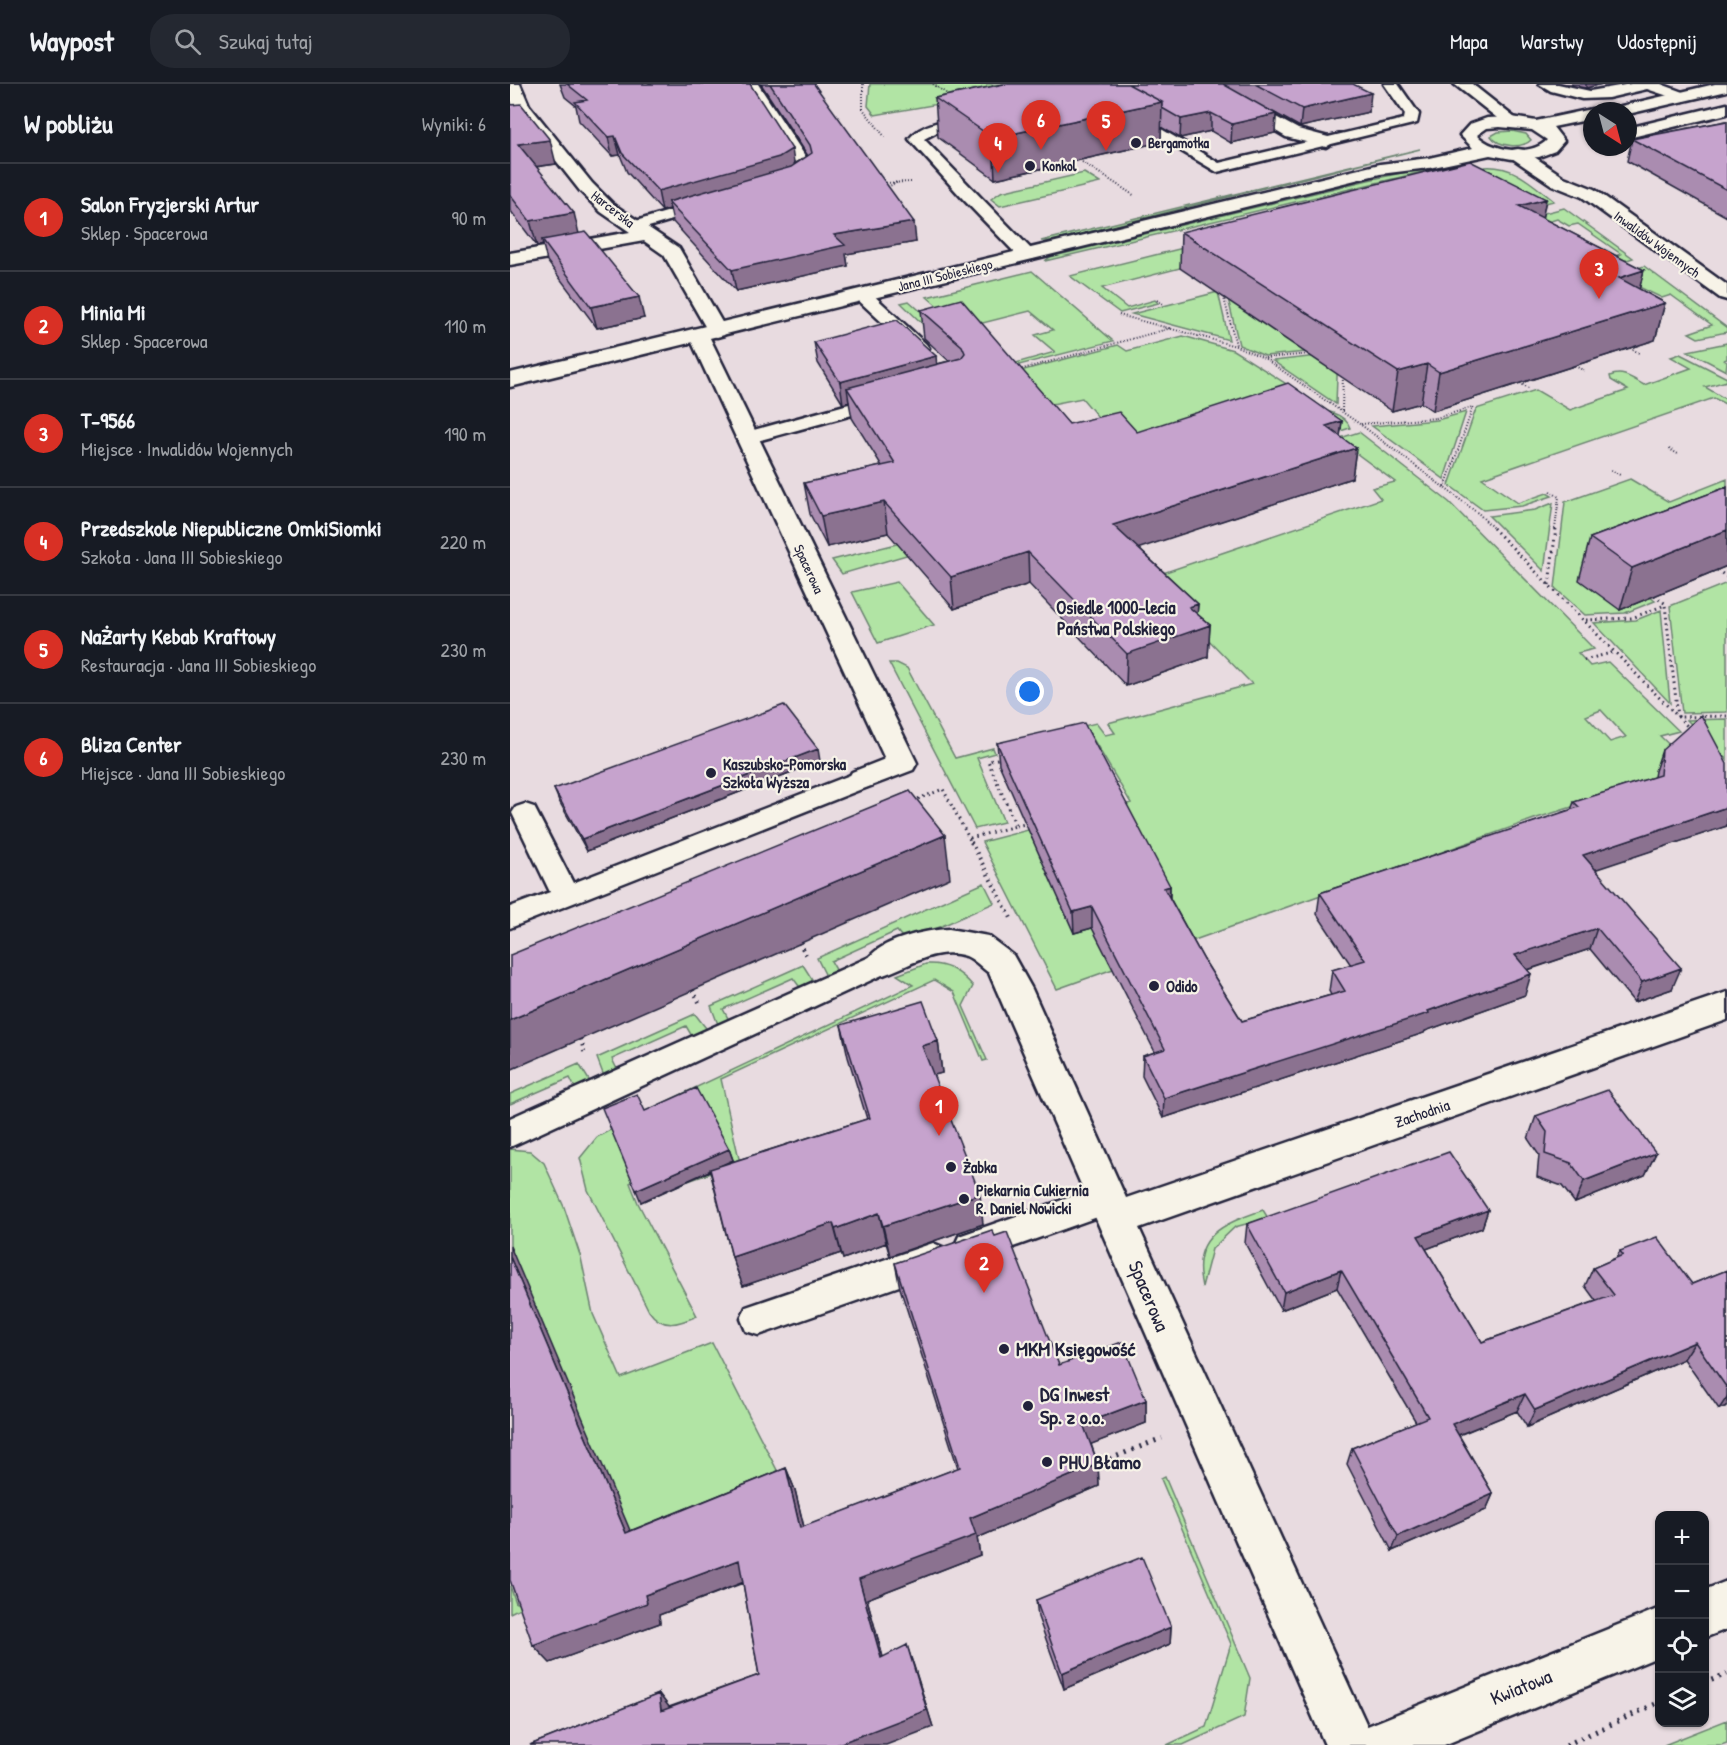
<!DOCTYPE html>
<html lang="pl">
<head>
<meta charset="utf-8">
<style>
  :root { --surface:#171b24; --page:#242831; --text:#f1f3f6; --muted:#9ea1a6; --line:#363941; --accent:#d93025 }
  body { margin:0; font-family:"Patrick Hand",sans-serif; background:var(--page); color:var(--text) }
  .controls { position:absolute; right:18px; bottom:18px; display:grid; overflow:hidden; border-radius:12px; box-shadow:0 2px 4px #0004 }
  .controls button { width:54px; height:54px; display:grid; place-items:center; padding:0; border:0; border-bottom:2px solid var(--line); background:var(--surface); color:var(--text); font:30px sans-serif }
  .compass { position:absolute; left:1073px; top:18px; width:54px; height:54px; border-radius:50%; background:var(--surface); box-shadow:0 2px 4px #0004; rotate:144deg }
  .you { position:absolute; left:520px; top:608px; width:21px; height:21px; margin:-15px; border:4px solid #fff; border-radius:50%; background:#1a73e8; box-shadow:0 0 0 9px #1a73e833 }
  .badge { display:grid; place-items:center; width:39px; height:39px; border-radius:50%; background:var(--accent); color:#fff; font-size:20px; font-weight:700 }
  .pin { position:absolute; translate:-50% -50px; filter:drop-shadow(0 2px 3px #0008) }
  .pin::after { content:''; position:absolute; top:32px; width:21px; height:18px; background:inherit; clip-path:polygon(0 0,100% 0,50% 100%) }
  .list { margin:0; padding:0; list-style:none }
  h2 { display:flex; justify-content:space-between; align-items:center; height:78px; margin:0; padding:0 24px; font-size:26px }
  h2 small { font-size:20px; font-weight:400; color:var(--muted) }
  .list li { display:grid; grid-template-columns:39px 1fr auto; gap:18px; align-items:center; box-sizing:border-box; height:108px; padding:0 24px; border-top:2px solid var(--line) }
  .list b { display:block; font-size:22px; white-space:nowrap }
  .list p { margin:0; font-size:20px; white-space:nowrap; color:var(--muted) }
  .list em { font-size:20px; font-style:normal; color:var(--muted) }
  .icon { flex:none; width:33px; height:33px; fill:none; stroke:currentColor; stroke-width:2; stroke-linecap:round; stroke-linejoin:round }
  .map { position:relative; flex:none; width:1217px; height:1661px; overflow:hidden }
  header { display:flex; align-items:center; gap:36px; box-sizing:border-box; height:84px; padding:0 30px; background:var(--surface); border-bottom:2px solid var(--line) }
  header strong { font-size:28px }
  nav { display:flex; gap:33px; margin-inline-start:auto; font-size:21px }
  .search { width:420px; height:54px; background:var(--page); display:flex; align-items:center; gap:15px; box-sizing:border-box; padding:0 21px; border-radius:24px; color:var(--muted); font-size:22px }
  main { display:flex }
  aside { flex:1; background:var(--surface) }
  .map>svg:first-child { display:block }
  .green { fill:#b1e4a4; stroke:#6a8370; stroke-width:1.5; fill-rule:evenodd }
  .lines { fill:none; stroke-linecap:round; stroke-linejoin:round }
  .service-casing { stroke:#22223b; stroke-width:5 }
  .minor-casing { stroke:#22223b; stroke-width:5 }
  .tertiary-casing { stroke:#22223b; stroke-width:5 }
  .path-far3 { stroke:#22223b; stroke-width:2; stroke-dasharray:1 2; stroke-linecap:butt }
  .path-far2 { stroke:#22223b; stroke-width:3; stroke-dasharray:1.5 4; stroke-linecap:butt }
  .path-far1 { stroke:#22223b; stroke-width:4; stroke-dasharray:1.5 4.5; stroke-linecap:butt }
  .path { stroke:#22223b; stroke-width:5; stroke-dasharray:2 6; stroke-linecap:butt }
  .service { fill:#f7f3e8; fill-rule:evenodd }
  .minor { fill:#f7f3e8; fill-rule:evenodd }
  .tertiary { fill:#f7f3e8; fill-rule:evenodd }
  .wall { fill:#aa8cb0; stroke:#22223b; stroke-width:1.5 }
  .shaded-wall { fill:#8b7290; stroke:#22223b; stroke-width:1.5 }
  .building { fill:#c6a3cd; stroke:#22223b; stroke-width:1.5 }
  .poi-dot { fill:#22223b; stroke:#f7f3e8; stroke-width:2 }
  .labels { text-anchor:middle; stroke-width:4.5; stroke-linejoin:round; paint-order:stroke }
  .far-poi-label { font-size:14px; font-weight:bold; fill:#22223b; stroke:#f7f3e8; text-anchor:start }
  .far-street-label { font-size:14px; fill:#22223b; stroke:#f7f3e8 }
  .poi-label { font-size:16px; font-weight:bold; fill:#22223b; stroke:#f7f3e8; text-anchor:start }
  .street-label { font-size:16px; fill:#22223b; stroke:#f7f3e8 }
  .neighbourhood-label { font-size:18px; font-weight:bold; fill:#22223b; stroke:#f7f3e8 }
  .near-street-label { font-size:20px; fill:#22223b; stroke:#f7f3e8 }
  .near-poi-label { font-size:20px; font-weight:bold; fill:#22223b; stroke:#f7f3e8; text-anchor:start }
</style>
</head>
<body>
<header>
<strong>Waypost</strong>
<div class="search"><svg class="icon" aria-label="search" viewBox="0 0 24 24"><circle cx="10" cy="10" r="6"/><path d="M15 15l6 6"/></svg>Szukaj tutaj</div>
<nav><a>Mapa</a><a>Warstwy</a><a>Udostępnij</a></nav>
</header>
<main>
<aside>
<h2>W pobliżu<small>Wyniki: 6</small></h2>
<ul class="list">
<li><span class="badge">1</span><div><b>Salon Fryzjerski Artur</b><p>Sklep · Spacerowa</p></div><em>90 m</em></li>
<li><span class="badge">2</span><div><b>Minia Mi</b><p>Sklep · Spacerowa</p></div><em>110 m</em></li>
<li><span class="badge">3</span><div><b>T-9566</b><p>Miejsce · Inwalidów Wojennych</p></div><em>190 m</em></li>
<li><span class="badge">4</span><div><b>Przedszkole Niepubliczne OmkiSiomki</b><p>Szkoła · Jana III Sobieskiego</p></div><em>220 m</em></li>
<li><span class="badge">5</span><div><b>NaŻarty Kebab Kraftowy</b><p>Restauracja · Jana III Sobieskiego</p></div><em>230 m</em></li>
<li><span class="badge">6</span><div><b>Bliza Center</b><p>Miejsce · Jana III Sobieskiego</p></div><em>230 m</em></li>
</ul>
</aside>
<div class="map">
<svg width="1217" height="1661" viewBox="0 0 1217 1661">
  <rect width="100%" height="100%" fill="#e8dbe0"/>
  <filter id="ink" filterUnits="userSpaceOnUse"><feTurbulence type="fractalNoise" baseFrequency=".0167" numOctaves="2"/><feDisplacementMap in="SourceGraphic" scale="12" xChannelSelector="R" yChannelSelector="G"/><feConvolveMatrix kernelMatrix="1 2 1 2 8 2 1 2 1" color-interpolation-filters="sRGB"/></filter>
  <g filter="url(#ink)">
    <!-- green -->
    <path class="green" d="M360 0H544L365 31 358 22Z
      M1002 47 1016 50 1021 56C1012 65 988 63 981 52L988 48Z
      M910 65 543 157H531Z
      M939 79 942 81 535 177 540 173 858 96Z
      M975 83C1004 81 1022 100 1044 117L998 128 940 92Z
      M574 89 590 99 490 122 481 115 491 108Z
      M932 100 954 111 592 204 617 224 645 216 648 219 610 229 560 192Z
      M1054 124 1123 174 1096 183 1088 178 1111 170 1068 140 1059 142 1047 135 1025 142 1011 135Z
      M1134 182 1217 244V248L1188 254 1179 249 1202 241 1161 211 1152 214 1125 201 1084 198Z
      M522 187 603 257 466 292 391 219 399 217 478 287 545 268 525 251 543 246 520 227 453 244 417 213Z
      M716 206 823 260 796 268 755 272 729 261Z
      M708 208 719 256 622 230Z
      M673 252 723 266 805 318 793 323C808 325 835 327 840 344L538 439 529 432 332 490 322 476 661 392 609 358 572 314 522 324 379 322 608 261 617 267Z
      M1217 259V275L1214 276 1217 278 1216 287 1178 267Z
      M828 267 826 320 763 277 808 272Z
      M1170 270 1217 294V297L1195 303 1217 316V321L1204 314 972 394 1008 419 1037 409 1042 412 1012 422 973 426 939 401 966 325 1026 306 1060 326 1118 306 1101 296 1100 292C1113 286 1123 295 1134 301L1181 284 1161 273Z
      M956 328 934 395 862 342 927 336Z
      M849 348 939 418 1084 565 1068 569 1080 582 1098 578 1169 647 1150 652 1176 677 1149 683 1145 687 1144 695 1126 703 1027 734 547 905 472 758 621 719 579 648 497 667 495 661 586 639 595 651 605 649 598 639 742 600 638 494 871 415 862 404 885 398 827 355ZM1091 626 1116 653 1100 658 1076 632Z
      M1120 395 1159 418 1217 395V438L1110 526 1140 513 1145 517 1115 529 1075 531 1045 504 1055 418Z
      M1043 419 1034 487 979 432 1025 426Z
      M387 498 424 541 368 559 342 508Z
      M1217 499V628L1172 629 1160 522Z
      M1151 526 1160 619 1084 539 1126 536Z
      M379 579H387L397 584 445 674 483 664 485 669 467 674 494 738 465 745Z
      M1217 635V676L1177 636Z
      M474 799 484 819 396 858 387 847 321 877 328 889 317 894 307 874Z
      M416 880C436 879 450 887 463 902L453 922 477 976 473 977 444 908 424 896 211 995 230 1079 178 1097 166 1078 120 1099 128 1119 187 1232C169 1240 152 1246 139 1227L78 1106 70 1074 87 1053 134 1028 403 901 387 891Z
      M293 881 305 900 292 906 283 894 213 925 220 938 209 943 201 922Z
      M185 930 199 948 183 954 176 942 102 975 109 989 95 995 87 974Z
      M69 980 82 1001 67 1008 60 994 0 1020V1010Z
      M0 1065 20 1067 34 1079 54 1123 71 1174 83 1230 111 1294 202 1259 267 1386 285 1406 65 1496 0 1529V1502L6 1519 17 1514 0 1162Z
      M753 1126 758 1134 725 1143 702 1165 692 1203C680 1152 713 1140 753 1126Z
      M655 1393 740 1594 734 1633 673 1661H657L696 1643 721 1560 651 1395Z
      M1217 1636V1659L1211 1661H1154Z"/>
    <g class="lines">
      <defs>
        <path id="service" d="M234 0H248L301 81 303 88 295 96 273 104 265 99C270 92 281 93 287 87V81Z
          M874 0H888L909 30 907 39 707 88 612 32 619 28 624 29 709 79 894 35 895 30Z
          M1029 0H1048L1080 7 1121 0H1151L1178 10 1180 13 1173 17 1137 5 1098 14 1072 15 1041 7Z
          M466 32 473 36 471 39 431 46 414 55 523 167 525 171 523 175H511L453 115 399 55C414 36 444 36 466 32Z
          M197 116 203 118 205 121 203 124 125 147 117 142 119 139Z
          M353 206 359 207 416 260 419 264 416 268H404L347 215 344 211 347 207Z
          M379 309 386 311 389 315 386 319 236 360 229 358 226 354 229 350Z
          M353 686 362 689 366 695 362 701 0 844V823L40 808 2 729 6 723 15 720 24 723 63 799Z
          M373 867 383 870 388 878 383 886 0 1063V1034Z
          M598 1100 610 1105 615 1115 610 1125 461 1178 449 1174 444 1163 449 1152Z
          M423 1159 435 1164 440 1175 435 1186 249 1251 236 1247 231 1235 236 1223Z"/>
        <path id="minor" d="M0 0H10L19 21 82 99 103 120 169 164 217 247 214 251 207 253 200 251 154 171 134 157 0 181V169L120 148 91 128 70 107 3 22 0 14Z
          M685 0H705L788 45 822 54 824 58 816 63 776 53Z
          M944 0H962L1010 38 1002 43 996 41Z
          M1217 20V30L1118 54V44Z
          M1008 65 1014 66 1054 93 1084 105 1217 201V216L1210 214 1072 113 1042 101 1002 74 1000 70 1002 66Z
          M189 246 196 248 199 252 407 679 403 686 353 705 342 702 338 695 342 688 375 675 179 252 182 248Z
          M439 845 478 852 503 871 522 905 616 1114 1217 908V936L629 1144 866 1661H815L479 889C472 884 464 875 456 872 425 862 401 882 373 891L361 887 356 878C368 856 415 846 439 845Z"/>
        <path id="tertiary" d="M1205 0H1217V7L1118 30V27H1101L1103 24Z
          M1082 25 1088 27H1082V35L1043 43 1054 57 1045 67 1029 73 1002 75 980 71 919 84 870 90 0 303V289L870 80 919 74 963 64 950 51 960 40 977 34 1002 33 1026 37ZM990 43 1022 46 1037 56C1022 73 981 67 967 51L977 44Z
          M1217 1497V1545L1194 1554V1506Z
          M1150 1524V1572L934 1661H848L855 1643Z"/>
      </defs>
      <!-- service casing -->
      <use href="#service" class="service-casing"/>
      <!-- minor casing -->
      <use href="#minor" class="minor-casing"/>
      <!-- tertiary casing -->
      <use href="#tertiary" class="tertiary-casing"/>
      <!-- path-far3 -->
      <path class="path-far3" d="M353 0V25L375 53
        M423 0 437 10
        M572 78 625 112
        M370 99 402 98
        M375 104 388 98
        M713 210 726 261
        M647 216 653 220
        M609 231 726 262 754 274 854 343 969 430 984 445
        M1120 264 1129 269
        M755 274 801 270
        M1065 282 1075 287
        M509 286 661 244
        M1010 299 1020 305
        M832 327 833 289
        M851 340 926 334 963 323 935 403
        M1159 365 1168 370
        M1101 386 1110 391
        M1040 407 1049 413 1045 445"/>
      <!-- path-far2 -->
      <path class="path-far2" d="M983 444 1181 646
        M1207 486 1217 493
        M1039 501 1046 444
        M1144 512 1156 520
        M1076 536 1122 534 1155 521 1168 633 1217 632
        M1074 576 1105 568
        M403 717 433 705 462 760
        M506 742 515 740
        M460 754 506 742 478 677 492 674"/>
      <!-- path-far1 -->
      <path class="path-far1" d="M461 758 502 836
        M289 859 298 874
        M183 906 191 922
        M71 955 75 972"/>
      <!-- path -->
      <path class="path" d="M585 1381 652 1354
        M1194 1599 1217 1590
        M1056 1661 1150 1618"/>
      <!-- service -->
      <use href="#service" class="service"/>
      <!-- minor -->
      <use href="#minor" class="minor"/>
      <!-- tertiary -->
      <use href="#tertiary" class="tertiary"/>
    </g>
    <!-- wall -->
    <path class="wall" d="M50 0H240L284 80 298 72 251 0H304L406 158 336 170 338 182 226 207 163 138 160 125 152 127 117 88 110 71 102 72 69 37 66 22 55 13Z
      M494 0H843L859 28 790 43 763 28 766 30 765 49 721 59 701 47 670 54 651 43V58L485 95 428 53 425 14Z
      M1054 0H1092L1076 4Z
      M0 21 46 80 26 83 69 150 134 234 87 244 37 177 33 161 27 162 0 126Z
      M1217 37V133L1117 77 1122 55Z
      M1036 115 1032 134 1134 186 1129 205 1155 219 1145 256 923 327 911 319 882 327 670 184 671 148Z
      M411 226 559 340 627 348 832 337 830 353 846 364 842 394 628 464 688 520 687 530 700 541 698 573 616 602 519 500 444 525 378 449 317 463 300 430 294 399 372 382 342 334 339 318 333 320 308 279 304 258 427 280 439 277 414 254Z
      M1217 403V482L1110 526 1069 496 1080 454Z
      M487 659 660 802V814L694 876 732 937 821 911 819 907 822 886 841 881 807 830 810 809 1061 726 1064 718 1144 693 1145 687 1152 666 1217 742 1085 785 1162 905 1124 918 1080 865 1018 886 1015 911 915 947 914 949 653 1034 632 992 633 972 645 968 582 844 564 849 489 680Z
      M310 677 77 767 49 717 44 705Z
      M331 941 428 957 432 989 423 991 473 1140 380 1172 376 1159 333 1175 331 1169 233 1202 222 1173 200 1087 131 1118 135 1027 219 1065 223 1076 215 1080 357 1035 338 973Z
      M1026 1032 1146 1069 1135 1091 1065 1119 1052 1102 1027 1093 1029 1071 1018 1055Z
      M978 1126 972 1144 916 1165 972 1258 1086 1217 1075 1202 1083 1184 1106 1174 1110 1167 1182 1200 1217 1186V1322L1209 1325 1174 1275 1017 1343 1007 1327 949 1351 983 1410 976 1426 882 1467 837 1380 842 1364 906 1338 827 1204 771 1226 735 1159 737 1140Z
      M485 1152 549 1281 636 1316V1339L581 1360 588 1380 589 1402 467 1454 470 1471 357 1515 373 1573 403 1579 423 1643 20 1661 149 1610 159 1623 249 1591 233 1499 149 1531 150 1539 40 1579 23 1561 120 1447 276 1384 285 1406 294 1443 448 1384 390 1204 385 1179Z
      M526 1516 661 1543 660 1560 554 1605 528 1533Z"/>
    <!-- shaded-wall -->
    <path class="shaded-wall" d="M1076 0H1092L1076 4Z
      M861 9 859 28 790 43 792 25Z
      M652 18 651 58 485 95 483 54Z
      M701 29V47L670 54 671 35Z
      M766 30 765 49 721 59 722 40Z
      M105 52 110 71 102 72 98 53Z
      M40 56 46 80 15 84 8 60Z
      M282 65 285 85 158 118 160 125 152 127 148 107Z
      M1036 115 1029 151 1009 122Z
      M64 129 70 154 32 156 33 161 27 162 20 137Z
      M404 138 406 158 336 170 338 182 226 207 222 186 324 151Z
      M1134 186 1125 223 1109 194Z
      M129 213 134 234 87 244 81 223Z
      M1155 219 1145 256 923 327 929 288Z
      M426 272 428 294 337 304 339 318 333 320 330 298Z
      M917 280 911 319 882 327 888 288Z
      M832 337 828 367 816 342Z
      M846 364 842 394 603 473V441Z
      M374 418 378 449 317 463 311 432Z
      M1217 446V482L1110 526 1122 484Z
      M518 468 519 500 444 525 441 493Z
      M688 520 686 546 700 541 698 573 616 602 617 570 679 523Z
      M308 665 310 677 77 767 72 755Z
      M1217 723V742L1066 792 1073 771Z
      M435 751 440 794 0 986V936Z
      M660 802 659 823 654 804Z
      M582 823V844L564 849 563 828Z
      M1087 844 1080 865 999 892 1005 871Z
      M1171 884 1162 905 1124 918 1132 898Z
      M1021 890 1015 911 915 947 914 949 653 1034 654 1014 918 927Z
      M428 957 432 989 417 993 412 962Z
      M219 1065 223 1076 131 1118 126 1106Z
      M1146 1069 1135 1091 1065 1119 1074 1097Z
      M470 1110 473 1140 380 1172 373 1142Z
      M978 1126 972 1144 903 1170 908 1152Z
      M369 1129 376 1159 333 1175 325 1145Z
      M323 1139 331 1169 233 1202 222 1173Z
      M0 1162 130 1470 116 1449 0 1173Z
      M831 1186 827 1204 771 1226 774 1208Z
      M1185 1258 1174 1275 1017 1343 1025 1326Z
      M1015 1310 1007 1327 936 1356 942 1340Z
      M1217 1313V1322L1209 1325Z
      M636 1316V1339L574 1363 573 1340Z
      M588 1380 589 1402 467 1454 470 1471 357 1515 378 1592 371 1574 349 1495 460 1434Z
      M276 1384 285 1406 299 1465 290 1444Z
      M983 1410 976 1426 882 1467 888 1452Z
      M229 1476 239 1496 149 1531 150 1539 40 1579 23 1561 135 1511Z
      M661 1543 660 1560 554 1605 552 1589Z
      M397 1561 423 1643 376 1661H326Z
      M149 1610 163 1628 151 1627Z"/>
    <!-- building -->
    <path class="building" d="M57 0H240L282 65 269 73 148 107 112 69 105 52 98 53 65 18 77 16Z
      M260 0H304L404 138 324 151 335 161 222 186 158 118 281 83 302 69 300 61Z
      M494 0H618L652 18 483 54 425 14Z
      M618 0H713L766 30 722 40 701 29 671 35 652 24V18Z
      M745 0H843L861 9 792 25Z
      M11 20 40 56 8 60 64 129 20 137 0 111V21Z
      M1217 37V106L1122 55Z
      M960 77 1036 115 1009 122 1134 186 1109 194 1155 219 929 288 917 280 888 288 671 148Z
      M76 148 129 213 81 223 32 156Z
      M451 215 559 340 609 328 627 348 778 299 832 337 816 342 846 364 603 441 688 520 679 523 700 541 617 570 518 468 441 493 374 418 311 432 294 399 385 379 337 304 451 274 455 269 452 262 411 226Z
      M387 236 426 272 330 298 304 258Z
      M1217 403V446L1122 484 1080 454Z
      M274 621 308 665 72 755 44 705Z
      M1191 631 1217 680V723L1073 771 1171 884 1132 898 1087 844 1005 871 1021 890 918 927 919 929 654 1014 633 972 655 965 582 823 563 828 487 659 574 639 660 802 654 804 694 876 732 937 835 907 822 886 855 876 810 809 1069 723 1064 718 1150 691 1152 666Z
      M400 707 435 751 0 936V871Z
      M413 917 428 957 412 962 470 1110 373 1142 369 1129 325 1145 323 1139 222 1173 200 1085 360 1034 331 941Z
      M186 1004 219 1065 126 1106 92 1024 127 1010 135 1027Z
      M1098 1006 1146 1069 1074 1097 1061 1079 1035 1070 1037 1048 1026 1032Z
      M939 1068 978 1126 908 1152 972 1258 1104 1211 1083 1184 1113 1171 1110 1167 1147 1153 1182 1200 1217 1186V1304L1185 1258 1025 1326 1015 1310 942 1340 983 1410 888 1452 842 1364 918 1333 831 1186 774 1208 737 1140Z
      M482 1146 485 1152 497 1148 549 1281 612 1258 636 1316 573 1340 588 1380 460 1434 466 1451 349 1495 371 1574 397 1561 417 1626 326 1661H20L149 1610 151 1627 249 1591 229 1476 135 1511 137 1519 23 1561 0 1496V1173L116 1449 276 1384 290 1444 450 1383 385 1179Z
      M632 1473 661 1543 552 1589 526 1516Z"/>
  </g>
  <!-- markers -->
  <g class="poi-dot">
    <circle cx="626" cy="59" r="6"/>
    <circle cx="520" cy="82" r="6"/>
    <circle cx="201" cy="689" r="6"/>
    <circle cx="644" cy="902" r="6"/>
    <circle cx="441" cy="1083" r="6"/>
    <circle cx="454" cy="1115" r="6"/>
    <circle cx="494" cy="1265" r="6"/>
    <circle cx="518" cy="1322" r="6"/>
    <circle cx="537" cy="1378" r="6"/>
  </g>
  <g class="labels">
    <!-- far-poi labels -->
    <g class="far-poi-label">
      <text x="638" y="64">Bergamotka</text>
      <text x="532" y="87">Konkol</text>
    </g>
    <!-- far-street labels -->
    <g class="far-street-label">
      <text transform="translate(103 125) rotate(38)" y="5">Harcerska</text>
      <text transform="translate(1147 160) rotate(36)" y="5">Inwalidów Wojennych</text>
      <text transform="translate(435 191) rotate(-14)" y="5">Jana III Sobieskiego</text>
      <text transform="translate(299 485) rotate(65)" y="5">Spacerowa</text>
    </g>
    <!-- poi labels -->
    <g class="poi-label">
      <text x="213" y="686">Kaszubsko-Pomorska<tspan x="213" dy="18">Szkoła Wyższa</tspan></text>
      <text x="656" y="908">Odido</text>
      <text x="453" y="1089">Żabka</text>
      <text x="466" y="1112">Piekarnia Cukiernia<tspan x="466" dy="18">R. Daniel Nowicki</tspan></text>
    </g>
    <!-- street labels -->
    <g class="street-label">
      <text transform="translate(912 1029) rotate(-19)" y="6">Zachodnia</text>
    </g>
    <!-- neighbourhood labels -->
    <g class="neighbourhood-label">
      <text x="606" y="530">Osiedle 1000-lecia<tspan x="606" dy="21">Państwa Polskiego</tspan></text>
    </g>
    <!-- near-street labels -->
    <g class="near-street-label">
      <text transform="translate(639 1212) rotate(67)" y="7">Spacerowa</text>
      <text transform="translate(1011 1603) rotate(-22)" y="7">Kwiatowa</text>
    </g>
    <!-- near-poi labels -->
    <g class="near-poi-label">
      <text x="506" y="1272">MKM Księgowość</text>
      <text x="530" y="1317">DG Inwest<tspan x="530" dy="23">Sp. z o.o.</tspan></text>
      <text x="549" y="1385">PHU Błamo</text>
    </g>
  </g>
</svg>
<div class="controls">
<button>+</button>
<button>−</button>
<button><svg class="icon" aria-label="locate" viewBox="0 0 24 24"><circle cx="12" cy="12" r="6"/><path d="M12 2v4M12 18v4M2 12h4M18 12h4"/></svg></button>
<button><svg class="icon" aria-label="layers" viewBox="0 0 24 24"><path d="M12 4l9 5-9 5-9-5zM3 14l9 5 9-5"/></svg></button>
</div>
<svg class="compass" viewBox="-18 -18 36 36"><path d="M0-13l5 13h-10z" fill="#e53935"/><path d="M0 13l5-13h-10z" fill="#9ea1a6"/></svg>
<div class="you"></div>
<div class="pin badge" style="left:429px;top:1052px">1</div>
<div class="pin badge" style="left:474px;top:1209px">2</div>
<div class="pin badge" style="left:1089px;top:215px">3</div>
<div class="pin badge" style="left:488px;top:89px">4</div>
<div class="pin badge" style="left:596px;top:67px">5</div>
<div class="pin badge" style="left:531px;top:66px">6</div>
</div>
</main>
</body>
</html>
